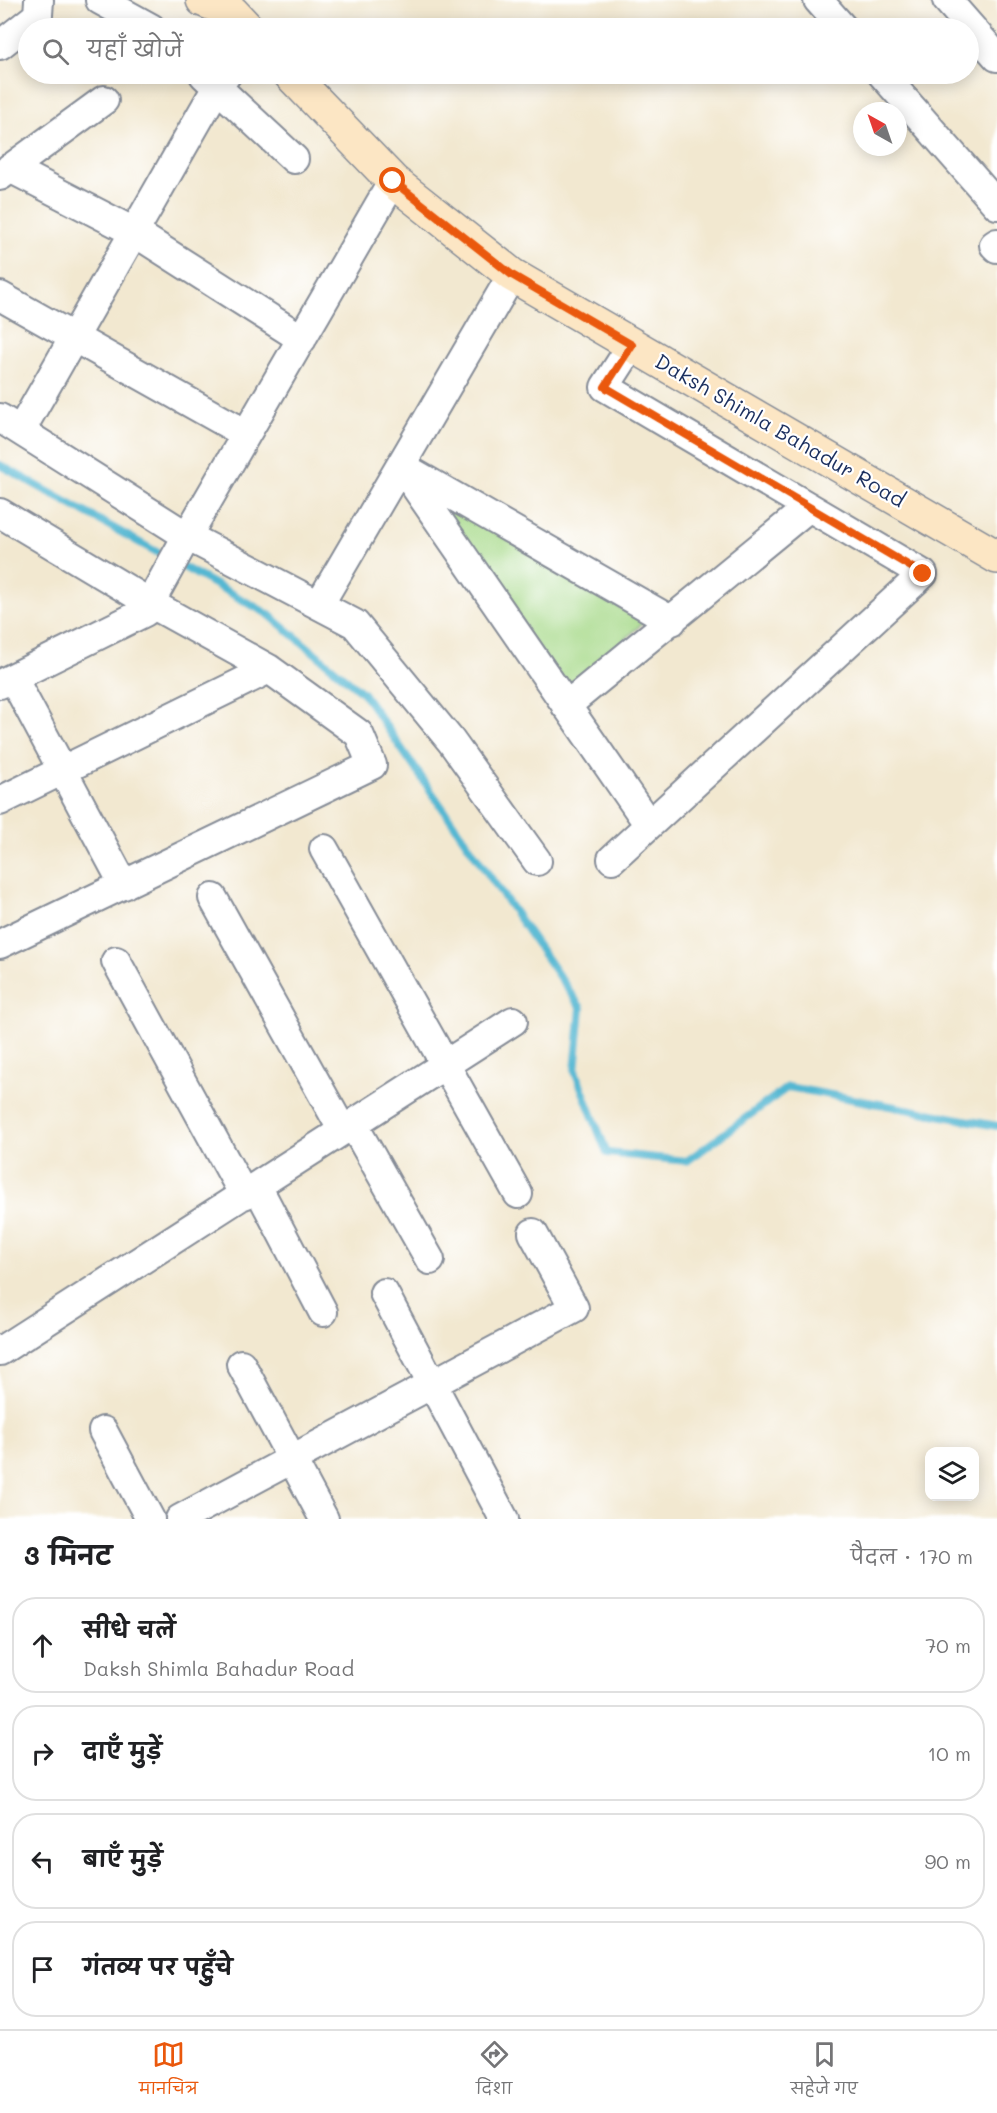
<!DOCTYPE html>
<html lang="hi">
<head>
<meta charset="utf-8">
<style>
  :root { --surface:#fff; --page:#f6f6f6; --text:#202124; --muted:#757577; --line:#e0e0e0; --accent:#ea580c }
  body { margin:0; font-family:Mali,"Playpen Sans Deva",sans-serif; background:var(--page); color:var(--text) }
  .controls { position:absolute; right:18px; bottom:18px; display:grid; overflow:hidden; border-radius:12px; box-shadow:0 3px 15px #0003 }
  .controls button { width:54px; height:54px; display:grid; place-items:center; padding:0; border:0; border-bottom:2px solid var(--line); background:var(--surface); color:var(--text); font:30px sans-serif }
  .compass { position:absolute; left:853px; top:102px; width:54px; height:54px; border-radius:50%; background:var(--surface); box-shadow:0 3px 15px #0003; rotate:320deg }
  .stop { position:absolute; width:18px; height:18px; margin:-14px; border:4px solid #ea580c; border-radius:50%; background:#fff }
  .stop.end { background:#ea580c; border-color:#fff; box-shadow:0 2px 6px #0008 }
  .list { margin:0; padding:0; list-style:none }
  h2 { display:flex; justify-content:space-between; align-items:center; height:78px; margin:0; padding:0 24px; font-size:26px }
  h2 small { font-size:20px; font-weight:400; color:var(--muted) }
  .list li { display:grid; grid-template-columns:39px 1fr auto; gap:18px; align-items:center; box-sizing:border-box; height:96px; margin:0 12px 12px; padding:0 12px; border:2px solid var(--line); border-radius:24px }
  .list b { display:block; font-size:22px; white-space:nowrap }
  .list p { margin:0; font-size:20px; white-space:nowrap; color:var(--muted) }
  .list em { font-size:20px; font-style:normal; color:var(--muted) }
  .icon { flex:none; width:33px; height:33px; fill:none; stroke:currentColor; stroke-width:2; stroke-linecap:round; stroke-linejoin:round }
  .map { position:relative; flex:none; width:997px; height:1519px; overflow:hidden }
  .search { position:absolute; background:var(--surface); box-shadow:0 3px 15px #0003; left:18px; right:18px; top:18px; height:66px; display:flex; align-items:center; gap:15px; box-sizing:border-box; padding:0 21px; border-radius:33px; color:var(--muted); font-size:22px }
  .sheet { height:510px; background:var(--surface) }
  nav { display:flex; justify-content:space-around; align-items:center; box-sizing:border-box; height:84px; border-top:2px solid var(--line); background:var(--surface); font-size:16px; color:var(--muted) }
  nav a { display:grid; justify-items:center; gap:3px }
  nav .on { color:var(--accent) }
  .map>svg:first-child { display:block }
  .green { fill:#a6d988; stroke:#608473; stroke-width:1.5 }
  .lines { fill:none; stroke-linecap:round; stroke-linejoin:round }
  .stream { stroke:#54b7d2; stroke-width:8 }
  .street-casing { stroke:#868c97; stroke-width:32 }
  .secondary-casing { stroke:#868c97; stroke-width:36 }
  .street { stroke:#fff; stroke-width:28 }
  .secondary { stroke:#fce6c4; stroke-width:33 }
  .route { stroke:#ea580c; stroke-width:8 }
  .labels { text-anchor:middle; stroke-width:4.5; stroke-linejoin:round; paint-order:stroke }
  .street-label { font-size:21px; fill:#1b2f5e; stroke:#fff }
</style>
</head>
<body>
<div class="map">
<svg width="997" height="1519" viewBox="0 0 997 1519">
  <rect width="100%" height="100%" fill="#fff"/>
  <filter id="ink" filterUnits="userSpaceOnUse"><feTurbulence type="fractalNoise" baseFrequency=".0167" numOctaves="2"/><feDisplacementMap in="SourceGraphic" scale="12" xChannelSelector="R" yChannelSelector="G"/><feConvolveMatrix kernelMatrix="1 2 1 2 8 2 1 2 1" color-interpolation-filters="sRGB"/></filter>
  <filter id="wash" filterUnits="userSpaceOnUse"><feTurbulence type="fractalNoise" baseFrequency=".008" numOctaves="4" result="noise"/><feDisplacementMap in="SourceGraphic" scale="24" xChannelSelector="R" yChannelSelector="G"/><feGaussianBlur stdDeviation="1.35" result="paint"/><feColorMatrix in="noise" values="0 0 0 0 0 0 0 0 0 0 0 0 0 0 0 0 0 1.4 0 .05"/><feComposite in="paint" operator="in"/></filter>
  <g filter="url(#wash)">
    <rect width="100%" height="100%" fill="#f2e8d0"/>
    <!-- green -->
    <path class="green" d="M427 491 644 622 568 692Z"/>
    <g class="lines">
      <!-- stream -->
      <path class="stream" d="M0 465 268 614 363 693 581 1008 575 1071 607 1153 687 1161 788 1087 997 1126"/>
    </g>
  </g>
  <g filter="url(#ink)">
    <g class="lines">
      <defs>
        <path id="street" d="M100 0 151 28
          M818 0 843 28
          M947 0 997 57
          M0 45 38 15 39 0
          M882 74 997 205
          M204 75 294 159
          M10 168 134 232 302 339
          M0 176 104 100
          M997 243 994 245 997 248
          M0 296 246 434
          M0 418 187 536 355 624 451 741 537 861
          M21 430 217 87 227 74
          M401 466 649 825
          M408 470 672 621
          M0 513 150 603 269 669 359 734 372 765 0 944
          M319 605 512 275
          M13 678 124 885
          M0 684 145 612 182 545 393 181
          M566 706 809 507
          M0 801 269 669
          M324 849 518 1194
          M612 859 923 574 605 387 632 345
          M213 898 343 1131
          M116 961 244 1195
          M353 1124 430 1260
          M257 1186 323 1312
          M384 1293 504 1519
          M0 1351 513 1021
          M241 1364 324 1519
          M103 1431 150 1519
          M180 1519 574 1308 533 1233"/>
        <path id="secondary" d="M203 0 232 12 247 28
          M290 74 393 181 512 275 997 557"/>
      </defs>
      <!-- street casing -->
      <use href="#street" class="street-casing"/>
      <!-- secondary casing -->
      <use href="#secondary" class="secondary-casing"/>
      <!-- street -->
      <use href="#street" class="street"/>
      <!-- secondary -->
      <use href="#secondary" class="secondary"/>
    </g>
  </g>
  <g class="lines" filter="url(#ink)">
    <!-- route -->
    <path class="route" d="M393 181 512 275 632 345 605 387 923 574"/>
  </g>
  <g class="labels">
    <!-- street labels -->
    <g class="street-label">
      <text transform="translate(780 431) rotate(30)" y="7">Daksh Shimla Bahadur Road</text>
    </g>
  </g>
</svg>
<div class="controls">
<button><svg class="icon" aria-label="layers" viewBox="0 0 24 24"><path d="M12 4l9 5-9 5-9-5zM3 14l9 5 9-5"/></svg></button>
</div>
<svg class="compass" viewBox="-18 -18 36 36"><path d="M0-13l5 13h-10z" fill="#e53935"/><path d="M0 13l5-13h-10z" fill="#757577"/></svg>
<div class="stop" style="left:393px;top:181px"></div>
<div class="stop end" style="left:923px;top:574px"></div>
<div class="search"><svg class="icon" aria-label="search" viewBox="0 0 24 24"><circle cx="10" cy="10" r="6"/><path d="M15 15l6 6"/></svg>यहाँ खोजें</div>
</div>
<section class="sheet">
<h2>3 मिनट<small>पैदल · 170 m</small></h2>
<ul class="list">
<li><svg class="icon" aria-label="ahead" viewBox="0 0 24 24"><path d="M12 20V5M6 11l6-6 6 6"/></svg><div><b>सीधे चलें</b><p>Daksh Shimla Bahadur Road</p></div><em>70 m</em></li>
<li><svg class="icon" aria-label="right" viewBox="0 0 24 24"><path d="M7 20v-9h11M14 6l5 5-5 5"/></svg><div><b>दाएँ मुड़ें</b></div><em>10 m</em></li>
<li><svg class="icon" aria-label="left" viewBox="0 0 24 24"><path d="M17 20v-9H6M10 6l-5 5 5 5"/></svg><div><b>बाएँ मुड़ें</b></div><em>90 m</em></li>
<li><svg class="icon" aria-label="arrive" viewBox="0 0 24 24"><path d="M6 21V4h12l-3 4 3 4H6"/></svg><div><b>गंतव्य पर पहुँचे</b></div></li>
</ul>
</section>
<nav>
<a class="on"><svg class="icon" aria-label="map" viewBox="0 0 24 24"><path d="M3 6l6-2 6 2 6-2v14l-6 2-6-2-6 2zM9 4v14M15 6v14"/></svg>मानचित्र</a>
<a><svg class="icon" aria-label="directions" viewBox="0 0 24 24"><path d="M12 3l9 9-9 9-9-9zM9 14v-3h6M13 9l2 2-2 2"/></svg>दिशा</a>
<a><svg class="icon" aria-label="saved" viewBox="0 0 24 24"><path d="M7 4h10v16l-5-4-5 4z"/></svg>सहेजे गए</a>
</nav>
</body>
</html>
